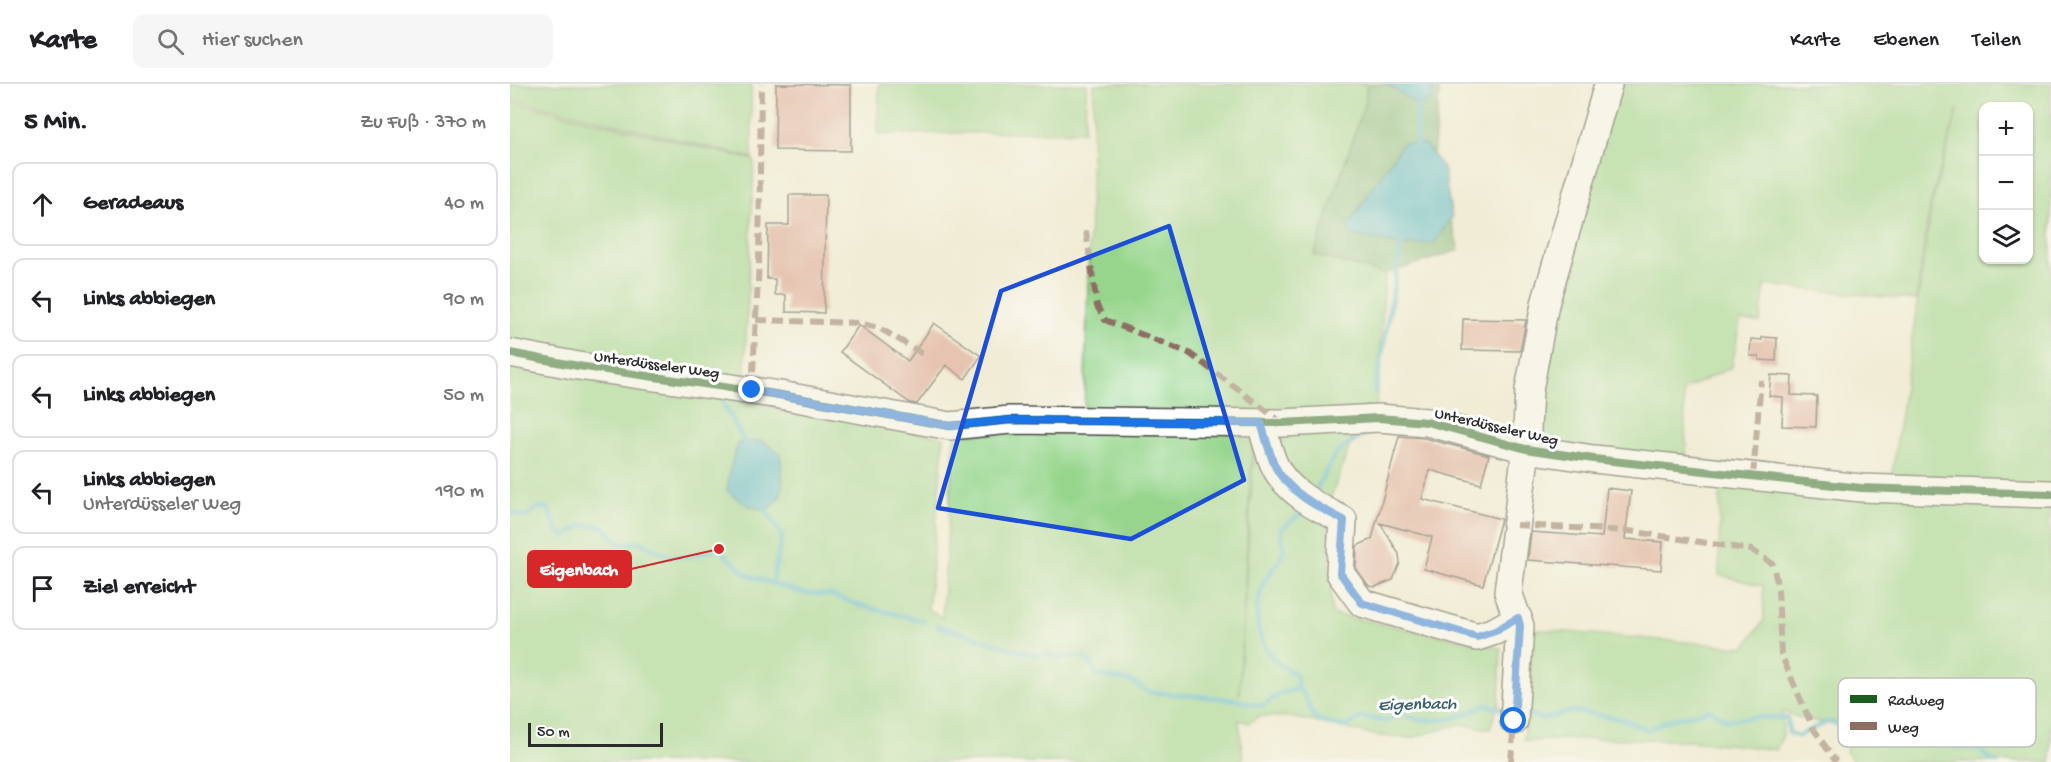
<!DOCTYPE html>
<html lang="de">
<head>
<meta charset="utf-8">
<style>
  :root { --surface:#fff; --page:#f6f6f6; --text:#202124; --muted:#757577; --line:#e0e0e0 }
  body { margin:0; font-family:"Gochi Hand",sans-serif; background:var(--page); color:var(--text) }
  .controls { position:absolute; right:18px; top:18px; display:grid; overflow:hidden; border-radius:12px; box-shadow:0 2px 4px #0004 }
  .controls button { width:54px; height:54px; display:grid; place-items:center; padding:0; border:0; border-bottom:2px solid var(--line); background:var(--surface); color:var(--text); font:30px sans-serif }
  .scale { position:absolute; left:18px; bottom:15px; width:135px; box-sizing:border-box; padding-left:6px; border:3px solid #2b2b2b; border-top:0; font-size:16px; line-height:21px; white-space:nowrap; color:#2b2b2b; -webkit-text-stroke:4px #fff; paint-order:stroke }
  .stop { position:absolute; width:18px; height:18px; margin:-14px; border:4px solid #1a73e8; border-radius:50%; background:#fff }
  .stop.end { background:#1a73e8; border-color:#fff; box-shadow:0 2px 6px #0008 }
  .list { margin:0; padding:0; list-style:none }
  h2 { display:flex; justify-content:space-between; align-items:center; height:78px; margin:0; padding:0 24px; font-size:26px }
  h2 small { font-size:20px; font-weight:400; color:var(--muted) }
  .list li { display:grid; grid-template-columns:39px 1fr auto; gap:18px; align-items:center; box-sizing:border-box; height:84px; margin:0 12px 12px; padding:0 12px; border:2px solid var(--line); border-radius:12px }
  .list b { display:block; font-size:22px; white-space:nowrap }
  .list p { margin:0; font-size:20px; white-space:nowrap; color:var(--muted) }
  .list em { font-size:20px; font-style:normal; color:var(--muted) }
  .icon { flex:none; width:33px; height:33px; fill:none; stroke:currentColor; stroke-width:2; stroke-linecap:round; stroke-linejoin:round }
  .map { position:relative; flex:none; width:1541px; height:678px; overflow:hidden }
  header { display:flex; align-items:center; gap:36px; box-sizing:border-box; height:84px; padding:0 30px; background:var(--surface); border-bottom:2px solid var(--line) }
  header strong { font-size:28px }
  nav { display:flex; gap:33px; margin-inline-start:auto; font-size:21px }
  .search { width:420px; height:54px; background:var(--page); display:flex; align-items:center; gap:15px; box-sizing:border-box; padding:0 21px; border-radius:12px; color:var(--muted); font-size:22px }
  main { display:flex }
  aside { flex:1; background:var(--surface) }
  .map>svg:first-child { display:block }
  .green { fill:#96d58b; stroke:#60805b; stroke-width:1.5; fill-rule:evenodd }
  .forest { fill:#78b677; stroke:#527051; stroke-width:1.5 }
  .water { fill:#4fb7cd; stroke:#3d717c; stroke-width:1.5 }
  .lines { fill:none; stroke-linecap:round; stroke-linejoin:round }
  .stream { stroke:#4fb7cd; stroke-width:5 }
  .building { fill:#da9285 }
  .minor-casing { stroke:#494844; stroke-width:30 }
  .minor { stroke:#fff; stroke-width:27 }
  .quiet { stroke:#8d6e63; stroke-width:6; stroke-dasharray:12 6; stroke-linecap:butt }
  .cycleway-casing { stroke:#fff; stroke-width:11 }
  .cycleway { stroke:#1b5e20; stroke-width:8 }
  .route { stroke:#1a73e8; stroke-width:8 }
  .marked { fill:none; stroke:#1d4ed8; stroke-width:4.5; stroke-linejoin:round }
  .labels { text-anchor:middle; stroke-width:6; stroke-linejoin:round; paint-order:stroke }
  .street-label { font-size:16px; fill:#2b2b2b; stroke:#fff }
  .water-label { font-size:18px; font-style:italic; fill:#39636c; stroke:#fff }
  .key { fill:#fff; stroke:#bfbfbf; stroke-width:1.5 }
  .key-label { font-size:16px; fill:#2b2b2b }
  .leader { fill:none; stroke:#d62828; stroke-width:2 }
  .callout-dot { fill:#d62828; stroke:#fff; stroke-width:2 }
  .callout { fill:#d62828; stroke:#d62828; stroke-width:2 }
  .callout-label { font-size:18px; text-anchor:middle; font-weight:bold; fill:#fff }
</style>
</head>
<body>
<header>
<strong>Karte</strong>
<div class="search"><svg class="icon" aria-label="search" viewBox="0 0 24 24"><circle cx="10" cy="10" r="6"/><path d="M15 15l6 6"/></svg>Hier suchen</div>
<nav><a>Karte</a><a>Ebenen</a><a>Teilen</a></nav>
</header>
<main>
<aside>
<h2>5 Min.<small>Zu Fuß · 370 m</small></h2>
<ul class="list">
<li><svg class="icon" aria-label="ahead" viewBox="0 0 24 24"><path d="M12 20V5M6 11l6-6 6 6"/></svg><div><b>Geradeaus</b></div><em>40 m</em></li>
<li><svg class="icon" aria-label="left" viewBox="0 0 24 24"><path d="M17 20v-9H6M10 6l-5 5 5 5"/></svg><div><b>Links abbiegen</b></div><em>90 m</em></li>
<li><svg class="icon" aria-label="left" viewBox="0 0 24 24"><path d="M17 20v-9H6M10 6l-5 5 5 5"/></svg><div><b>Links abbiegen</b></div><em>50 m</em></li>
<li><svg class="icon" aria-label="left" viewBox="0 0 24 24"><path d="M17 20v-9H6M10 6l-5 5 5 5"/></svg><div><b>Links abbiegen</b><p>Unterdüsseler Weg</p></div><em>190 m</em></li>
<li><svg class="icon" aria-label="arrive" viewBox="0 0 24 24"><path d="M6 21V4h12l-3 4 3 4H6"/></svg><div><b>Ziel erreicht</b></div></li>
</ul>
</aside>
<div class="map">
<svg width="1541" height="678" viewBox="0 0 1541 678">
  <rect width="100%" height="100%" fill="#fff"/>
  <filter id="ink" filterUnits="userSpaceOnUse"><feTurbulence type="fractalNoise" baseFrequency=".0167" numOctaves="2"/><feDisplacementMap in="SourceGraphic" scale="12" xChannelSelector="R" yChannelSelector="G"/><feConvolveMatrix kernelMatrix="1 2 1 2 8 2 1 2 1" color-interpolation-filters="sRGB"/></filter>
  <filter id="wash" filterUnits="userSpaceOnUse"><feTurbulence type="fractalNoise" baseFrequency=".008" numOctaves="4" result="noise"/><feDisplacementMap in="SourceGraphic" scale="24" xChannelSelector="R" yChannelSelector="G"/><feGaussianBlur stdDeviation="1.35" result="paint"/><feColorMatrix in="noise" values="0 0 0 0 0 0 0 0 0 0 0 0 0 0 0 0 0 1.4 0 .05"/><feComposite in="paint" operator="in"/></filter>
  <g filter="url(#wash)">
    <rect width="100%" height="100%" fill="#f1ecd5"/>
    <!-- green -->
    <path class="green" d="M0 0H241L242 74 0 14Z
      M369 0H577L574 47 368 50Z
      M584 0H856V16L804 171 875 190 866 325 574 331Z
      M1106 0H1541V403L1381 397 1422 120 1448 24 1420 121 1406 216 1255 201 1250 238 1230 236 1222 283 1173 306 1177 378 1022 361 1031 274 1044 261 1038 249ZM1474 22H1518V176H1474Z
      M0 17 244 76 234 299 0 263Z
      M0 274 434 353 418 525 432 534 444 355 456 350 743 344 729 612 745 345 845 347 817 424 822 530 991 564 989 618 980 645 949 640 902 654 869 652 781 633 749 632 739 639 729 636 733 675 729 678H0Z
      M1210 394 1540 419 1541 678H1343L1336 667 1345 643 1293 635 1272 627 1273 651 1266 666C1182 654 1098 652 1014 657L1021 545 1235 563 1254 536 1253 502 1209 491Z"/>
    <!-- forest -->
    <path class="forest" d="M856 0H930L923 73 949 166 875 190 804 171 856 16Z"/>
    <!-- water -->
    <path class="water" d="M877 0H923L922 16 908 21Z
      M893 59 915 61 933 84 942 133 924 159 892 161 841 151 837 143Z
      M252 357 270 369C271 382 275 400 270 412 258 438 230 418 217 407L220 385 228 359Z"/>
    <g class="lines">
      <!-- stream -->
      <path class="stream" d="M906 67 907 16
        M865 309 892 156
        M209 312 238 364
        M803 411 826 369 855 350
        M252 419 272 452 262 499
        M0 428 16 433 27 424H38L47 446 54 453 71 441 93 442 110 460 130 458 158 472 177 473 209 465 237 491 293 509 322 511 348 521 414 537
        M428 542 523 571 538 569C560 584 572 556 587 591L621 597 638 608 721 615 752 622 771 609 788 605C799 615 797 619 803 630 810 640 826 641 836 643L851 633 876 637 893 630C921 643 949 635 975 621L996 626
        M788 605 786 590C746 572 737 529 758 492 762 485 772 476 773 468 775 461 770 453 771 445L794 427
        M1011 627 1033 635 1064 627 1116 636 1138 646 1156 637 1200 626 1216 636 1250 633 1277 634 1279 649 1288 652 1317 638 1360 645C1382 669 1395 657 1419 642L1430 645 1447 663 1470 665 1479 675 1487 678"/>
    </g>
    <g id="blocks">
      <!-- building -->
      <path class="building" d="M266 0 341 1V67L265 66Z
        M279 111H316L314 229 276 228V211H265V195H257L258 141H279Z
        M953 235 1016 236 1010 267 952 266Z
        M424 239 471 272 455 295 436 281 407 320 400 319 330 268 349 241 398 277Z
        M1252 253 1267 254 1266 277 1249 276V272H1240L1241 255 1252 256Z
        M1261 291 1282 292 1281 311 1307 312 1306 343 1272 342 1273 313 1259 312Z
        M889 352 914 354 979 371 971 400 920 386 912 415 991 435 973 501 914 485 922 453 870 439 889 470 890 479 883 496 865 503 859 502 846 484 847 462 862 455Z
        M1097 404 1121 407 1115 455 1153 458 1151 486 1018 476 1021 448 1092 453Z"/>
    </g>
  </g>
  <g filter="url(#ink)">
    <use href="#blocks" fill-opacity="0" stroke="#494844" stroke-width="1.5"/>
    <g class="lines">
      <defs>
        <path id="minor" d="M0 269 68 282 270 311 440 342 500 336 772 339 869 334 917 338 1016 365 1084 375 1351 404 1541 410
          M751 339C755 352 758 367 764 380 775 407 809 424 833 436L830 489 852 519 967 553 985 547 1008 534
          M1004 637 1010 542 998 508 1016 365 1019 306 1035 220 1098 1"/>
      </defs>
      <!-- minor casing -->
      <use href="#minor" class="minor-casing"/>
      <!-- minor -->
      <use href="#minor" class="minor"/>
      <!-- quiet -->
      <path class="quiet" d="M576 147 587 222 595 236 679 269 770 337
        M246 236 350 239 371 245 413 270
        M242 306 249 178 251 0
        M1243 392 1251 296
        M1006 441 1119 447 1242 466 1263 480 1268 506 1271 570 1303 644 1326 678
        M1001 678 1004 637"/>
      <defs>
        <path id="cycleway" d="M0 269 68 282 270 311 440 342 500 336 772 339 869 334 917 338 1016 365 1084 375 1351 404 1541 410"/>
      </defs>
      <!-- cycleway casing -->
      <use href="#cycleway" class="cycleway-casing"/>
      <!-- cycleway -->
      <use href="#cycleway" class="cycleway"/>
    </g>
  </g>
  <g class="lines" filter="url(#ink)">
    <!-- route -->
    <path class="route" d="M242 306 440 342 500 336 751 339C755 352 759 367 764 380 776 407 809 424 834 436L830 489 852 519 967 553 985 547 1008 534 1010 542 1004 637"/>
  </g>
  <!-- marked area -->
  <path d="M0 0H1541V678H0ZM659 142 734 396 621 455 428 424 491 207Z" fill="#f1ecd5" fill-opacity=".55" fill-rule="evenodd"/>
  <path class="marked" d="M659 142 734 396 621 455 428 424 491 207Z"/>
  <g class="labels">
    <!-- street labels -->
    <g class="street-label">
      <text transform="translate(147 279) rotate(8)" y="6">Unterdüsseler Weg</text>
      <text transform="translate(987 341) rotate(13)" y="6">Unterdüsseler Weg</text>
    </g>
    <!-- water labels -->
    <g class="water-label">
      <text transform="translate(907 619) rotate(-1)" y="6">Eigenbach</text>
    </g>
  </g>
  <!-- legend -->
  <rect x="1328" y="594" width="198" height="69" rx="9" class="key"/>
  <rect x="1340" y="611" width="27" height="8" fill="#1b5e20"/>
  <rect x="1340" y="638" width="27" height="8" fill="#8d6e63"/>
  <g class="key-label">
    <text x="1378" y="621">Radweg</text>
    <text x="1378" y="648">Weg</text>
  </g>
  <!-- callouts -->
  <path class="leader" d="M209 465L121 485"/>
  <circle class="callout-dot" cx="209" cy="465" r="6"/>
  <rect class="callout" x="18" y="467" width="103" height="36" rx="6"/>
  <g class="callout-label">
    <text x="69" y="491">Eigenbach</text>
  </g>
</svg>
<div class="controls">
<button>+</button>
<button>−</button>
<button><svg class="icon" aria-label="layers" viewBox="0 0 24 24"><path d="M12 4l9 5-9 5-9-5zM3 14l9 5 9-5"/></svg></button>
</div>
<div class="scale">50 m</div>
<div class="stop" style="left:1004px;top:637px"></div>
<div class="stop end" style="left:242px;top:306px"></div>
</div>
</main>
</body>
</html>
